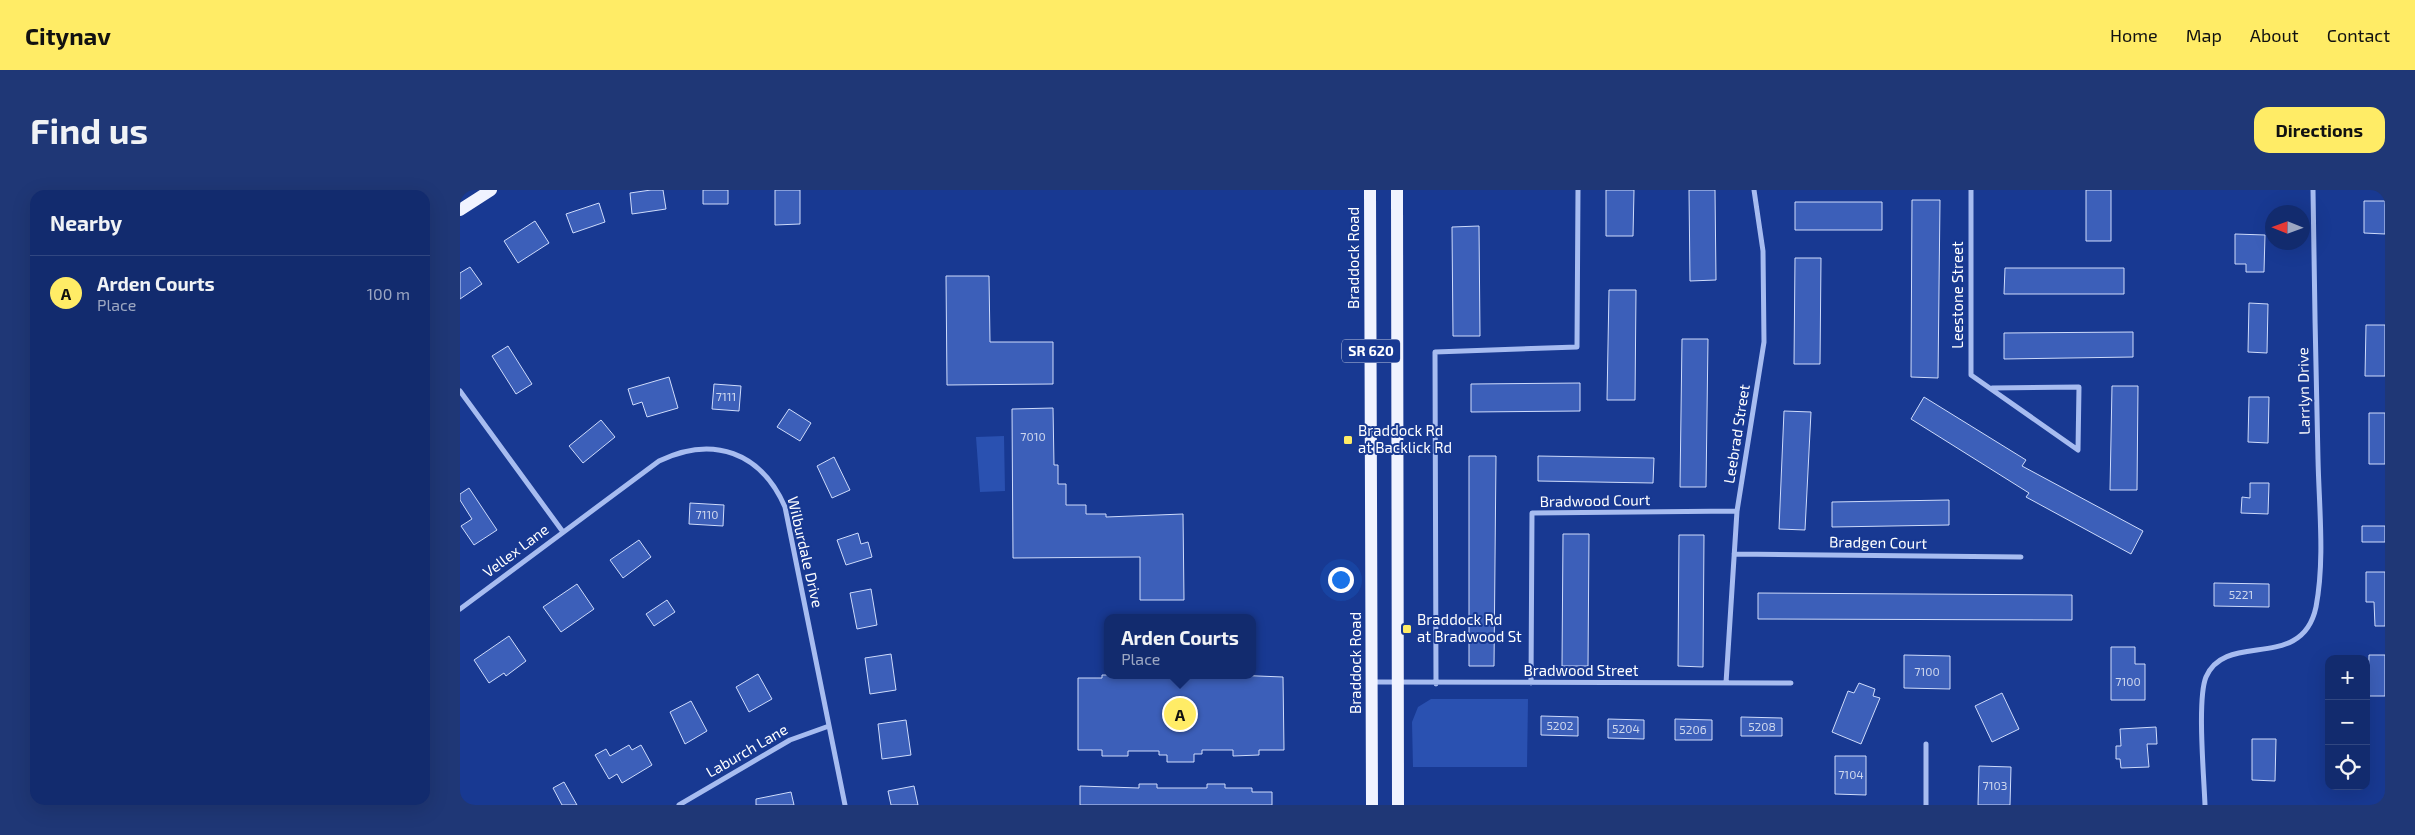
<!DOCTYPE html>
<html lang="en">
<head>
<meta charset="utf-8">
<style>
  :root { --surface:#122b6e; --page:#1f3776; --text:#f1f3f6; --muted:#9ca7c2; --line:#314781; --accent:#ffec66 }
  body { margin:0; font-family:"Exo 2",sans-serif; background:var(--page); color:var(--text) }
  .controls { position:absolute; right:15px; bottom:15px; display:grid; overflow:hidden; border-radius:10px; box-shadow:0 5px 20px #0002 }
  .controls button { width:45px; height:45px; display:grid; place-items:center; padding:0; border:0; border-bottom:1px solid var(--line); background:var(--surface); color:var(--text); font:25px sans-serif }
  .compass { position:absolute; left:1805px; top:15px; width:45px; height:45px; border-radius:50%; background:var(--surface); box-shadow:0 5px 20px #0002; rotate:271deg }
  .you { position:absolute; left:880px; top:389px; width:18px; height:18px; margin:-12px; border:4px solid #fff; border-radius:50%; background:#1a73e8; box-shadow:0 0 0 8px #1a73e833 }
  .badge { display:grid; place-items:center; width:32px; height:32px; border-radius:50%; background:var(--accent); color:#111; font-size:16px; font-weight:700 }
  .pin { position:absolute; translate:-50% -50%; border:2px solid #fff; box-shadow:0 1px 5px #0006 }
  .popup { position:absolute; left:644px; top:424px; width:152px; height:65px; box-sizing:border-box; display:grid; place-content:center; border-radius:10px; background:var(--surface); filter:drop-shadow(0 1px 4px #0005); font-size:16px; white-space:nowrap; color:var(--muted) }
  .popup b { font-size:19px; color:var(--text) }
  .popup::after { content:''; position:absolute; left:50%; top:100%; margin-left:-10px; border:10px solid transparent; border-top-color:var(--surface) }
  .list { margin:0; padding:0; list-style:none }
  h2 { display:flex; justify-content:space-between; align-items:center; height:65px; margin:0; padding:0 20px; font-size:21px }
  h2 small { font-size:16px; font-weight:400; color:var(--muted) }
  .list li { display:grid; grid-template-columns:32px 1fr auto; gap:15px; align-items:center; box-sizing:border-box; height:75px; padding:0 20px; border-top:1px solid var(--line) }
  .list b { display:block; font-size:19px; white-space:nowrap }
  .list p { margin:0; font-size:16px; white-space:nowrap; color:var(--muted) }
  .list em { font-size:16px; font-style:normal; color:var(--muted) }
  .icon { flex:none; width:28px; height:28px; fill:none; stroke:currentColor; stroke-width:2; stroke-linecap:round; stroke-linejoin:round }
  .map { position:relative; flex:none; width:1925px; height:615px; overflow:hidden; border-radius:15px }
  header { display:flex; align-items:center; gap:30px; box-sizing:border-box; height:70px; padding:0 25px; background:var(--accent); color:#111 }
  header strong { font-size:24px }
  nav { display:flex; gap:28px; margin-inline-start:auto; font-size:18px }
  .intro { display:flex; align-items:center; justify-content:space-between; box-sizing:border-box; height:120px; padding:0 30px }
  h1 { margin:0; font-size:35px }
  .button { padding:12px 22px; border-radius:15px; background:var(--accent); color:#111; font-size:18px; font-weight:700 }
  main { display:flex; gap:30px; padding:0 30px }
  aside { flex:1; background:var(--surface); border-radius:15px; box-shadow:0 5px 20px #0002 }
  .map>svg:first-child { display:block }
  .green { fill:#2a51b1 }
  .building { fill:#3c5fb9; stroke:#cedbfb }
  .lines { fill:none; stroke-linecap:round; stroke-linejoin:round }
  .minor { stroke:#a7bcf0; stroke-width:5 }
  .primary { stroke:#f0f3ff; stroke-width:12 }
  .poi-dot { fill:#ffec66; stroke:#183992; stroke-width:2 }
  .labels { text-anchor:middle; stroke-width:4; stroke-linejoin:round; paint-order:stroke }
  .number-label { font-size:12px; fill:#ced7ee }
  .shield { fill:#183992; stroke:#bac4de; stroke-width:1 }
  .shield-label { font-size:14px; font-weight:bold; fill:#fff }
  .street-label { font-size:15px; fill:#fff; stroke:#183992 }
  .poi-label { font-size:15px; fill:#fff; stroke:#183992; text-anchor:start }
</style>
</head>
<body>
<header>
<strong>Citynav</strong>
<nav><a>Home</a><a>Map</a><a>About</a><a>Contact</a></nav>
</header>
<div class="intro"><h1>Find us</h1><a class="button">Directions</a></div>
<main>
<aside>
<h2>Nearby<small></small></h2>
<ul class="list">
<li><span class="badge">A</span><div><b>Arden Courts</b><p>Place</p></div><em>100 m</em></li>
</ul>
</aside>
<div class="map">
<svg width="1925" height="615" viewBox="0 0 1925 615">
  <rect width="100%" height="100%" fill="#183992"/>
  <!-- green -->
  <path class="green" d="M544 246 545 301 520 302 516 247Z
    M971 509H1068L1067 577H953L952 532 958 517Z"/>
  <!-- building -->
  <path class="building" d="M191 0H203L206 19 172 24 170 3Z
    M243 0H268V14H243Z
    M315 0H340V34L315 35Z
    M1146 0H1174L1173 46H1146Z
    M1229 0H1255L1256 90 1230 91Z
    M1626 0H1651V51H1626Z
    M1452 10H1480L1478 188 1451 187Z
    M1904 11H1925V44L1904 43Z
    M1335 12H1422V40H1335Z
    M139 13 145 32 113 43 106 24Z
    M75 31 89 53 58 73 44 51Z
    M1019 36 1020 146H993L992 37Z
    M1775 44 1805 45 1804 82H1786V74H1775Z
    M1335 68H1361L1360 174H1334Z
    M10 77 22 94 0 109V83Z
    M1545 78H1664V104H1544Z
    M486 86H529L530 152H593V194L487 195Z
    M1149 100H1176L1175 210H1147Z
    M1789 113 1808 114 1807 163 1788 162Z
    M1906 135H1925V186H1905Z
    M1673 142V167L1544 169V143Z
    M1222 149H1248L1246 297H1220Z
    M48 156 72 194 56 204 32 166Z
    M209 187 218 218 187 227 182 212 173 215 168 199Z
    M1120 193V221L1011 222V194Z
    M254 194 281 196 279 221 252 219Z
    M1652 196H1678L1677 300H1650Z
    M1464 207 1566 270 1562 276 1683 341 1671 364 1566 307 1569 303 1451 229Z
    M1789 207H1809L1808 253 1788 252Z
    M593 218 594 275H598V294H606V315H626V324H646V327L723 324 724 410H680V367L553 368 552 219Z
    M329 219 351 233 340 251 317 237Z
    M1324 221 1351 222 1345 340 1319 339Z
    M1909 223H1925V274H1909Z
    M141 230 155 247 123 273 109 256Z
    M1009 266H1036L1034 476H1009Z
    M1078 266 1194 268 1193 293 1078 291Z
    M374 267 390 300 372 308 357 276Z
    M1790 293H1809L1808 324 1781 323 1782 307 1790 308Z
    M9 298 37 340 14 355 1 336 12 329 0 310V304Z
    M1489 310V335L1372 337V312Z
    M230 313 264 315 263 336 229 334Z
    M1902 336H1925V352H1902Z
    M398 343 401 354 408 352 412 367 386 375 377 350Z
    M1103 344H1129L1128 476H1102Z
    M1219 345H1244L1243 477 1218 476Z
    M179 350 191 367 163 388 150 370Z
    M1906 382H1925V436H1915L1914 412H1906Z
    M1754 393 1809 394V417L1754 416Z
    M117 394 134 419 101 442 83 417Z
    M411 399 417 435 397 439 390 403Z
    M1298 403 1612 405V430L1298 429Z
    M207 410 215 422 194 436 186 424Z
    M49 446 66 471 46 486 44 483 29 493 14 470Z
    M1651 457H1675V474H1685V510H1651Z
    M431 464 436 500 410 504 405 468Z
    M1444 465 1490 466V499L1444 498Z
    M1909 465H1925V506H1908Z
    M298 484 312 509 289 522 276 497Z
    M642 485H667V488H700V485H741L742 488H773V485L823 487 824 560H799V565L773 566V560H742V564H734V572H707V565H699V561H668V566H642V560H618V488H642Z
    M1399 493 1415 499 1413 506 1420 508 1401 554 1372 542 1388 501 1394 503Z
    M1542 503 1559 539 1532 552 1515 516Z
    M231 511 247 541 225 554 210 522Z
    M1081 526 1118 527V546L1081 545Z
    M1281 527 1322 528V546H1281Z
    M1148 529 1184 530V549L1148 548Z
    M1215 529 1252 530V550H1215Z
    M446 530 451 565 422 569 418 534Z
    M1696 537 1697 554H1687L1689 577 1661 578 1660 569H1656V556H1661L1660 539Z
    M1792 549H1816L1815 591 1792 590Z
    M169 555 172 560 181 555 192 575 162 593 157 584 149 589 135 565 146 559 150 566Z
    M1375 566H1406V605L1375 604Z
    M1519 576 1551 577 1550 615H1518Z
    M104 592 117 615H102L93 598Z
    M679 594H697V598H747V594H765V598H792V602H812V615H620V596L679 598Z
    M454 596 458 615H431L428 601Z
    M331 602 334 615H296V609Z"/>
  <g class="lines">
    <!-- minor -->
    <path class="minor" d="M1511 0V185L1618 260 1619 197 1532 198
      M0 201 103 342
      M1274 364 1561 367
      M0 419 199 271C253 245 301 262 325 317L385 615
      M913 492 1331 493
      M1071 493 1072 323 1277 321
      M1266 493 1277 321 1304 152 1303 61 1294 0
      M976 494 975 162 1117 157 1118 0
      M1466 554V615
      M219 615 330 550 369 536
      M1745 615C1744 587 1737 509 1746 487 1766 440 1842 483 1856 417 1865 370 1859 317 1858 269 1856 179 1854 90 1853 0"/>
    <!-- primary -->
    <path class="primary" d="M910 0 912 615
      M937 0 938 615
      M0 20 31 0"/>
  </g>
  <!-- markers -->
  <g class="poi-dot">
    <rect x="883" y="245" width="10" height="10" rx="2.5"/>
    <rect x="942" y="434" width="10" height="10" rx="2.5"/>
  </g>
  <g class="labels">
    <!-- number labels -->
    <g class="number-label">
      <text x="266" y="211">7111</text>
      <text x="573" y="251">7010</text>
      <text x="247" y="329">7110</text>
      <text x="1781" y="409">5221</text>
      <text x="1467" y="486">7100</text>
      <text x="1668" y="496">7100</text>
      <text x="1100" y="540">5202</text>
      <text x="1302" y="541">5208</text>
      <text x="1166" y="543">5204</text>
      <text x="1233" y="544">5206</text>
      <text x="1391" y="589">7104</text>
      <text x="1535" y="600">7103</text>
    </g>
    <!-- shield labels -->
    <rect class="shield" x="882" y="149.5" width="58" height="23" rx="4"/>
    <g class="shield-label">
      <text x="911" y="166">SR 620</text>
    </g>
    <!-- street labels -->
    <g class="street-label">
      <text transform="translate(894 68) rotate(-90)" y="5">Braddock Road</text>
      <text transform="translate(1498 105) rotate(-90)" y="5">Leestone Street</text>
      <text transform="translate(1844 201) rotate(-91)" y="5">Larrlyn Drive</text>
      <text transform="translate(1277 244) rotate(-81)" y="5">Leebrad Street</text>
      <text transform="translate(1135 311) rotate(-1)" y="5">Bradwood Court</text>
      <text transform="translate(1418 353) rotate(1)" y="5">Bradgen Court</text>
      <text transform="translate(56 361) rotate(-37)" y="5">Vellex Lane</text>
      <text transform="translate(345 362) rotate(77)" y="5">Wilburdale Drive</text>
      <text transform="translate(896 473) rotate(-90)" y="5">Braddock Road</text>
      <text x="1121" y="486">Bradwood Street</text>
      <text transform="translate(287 561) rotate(-30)" y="5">Laburch Lane</text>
    </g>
    <!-- poi labels -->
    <g class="poi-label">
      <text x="898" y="246">Braddock Rd<tspan x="898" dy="17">at Backlick Rd</tspan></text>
      <text x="957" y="435">Braddock Rd<tspan x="957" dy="17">at Bradwood St</tspan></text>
    </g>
  </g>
</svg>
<div class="controls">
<button>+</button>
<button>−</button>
<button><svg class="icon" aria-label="locate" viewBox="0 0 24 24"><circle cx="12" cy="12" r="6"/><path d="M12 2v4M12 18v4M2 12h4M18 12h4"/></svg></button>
</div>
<svg class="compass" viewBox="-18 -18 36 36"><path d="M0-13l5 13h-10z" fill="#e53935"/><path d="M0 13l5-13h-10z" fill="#9ca7c2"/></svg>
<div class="you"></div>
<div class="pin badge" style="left:720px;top:524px">A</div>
<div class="popup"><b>Arden Courts</b>Place</div>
</div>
</main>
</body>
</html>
